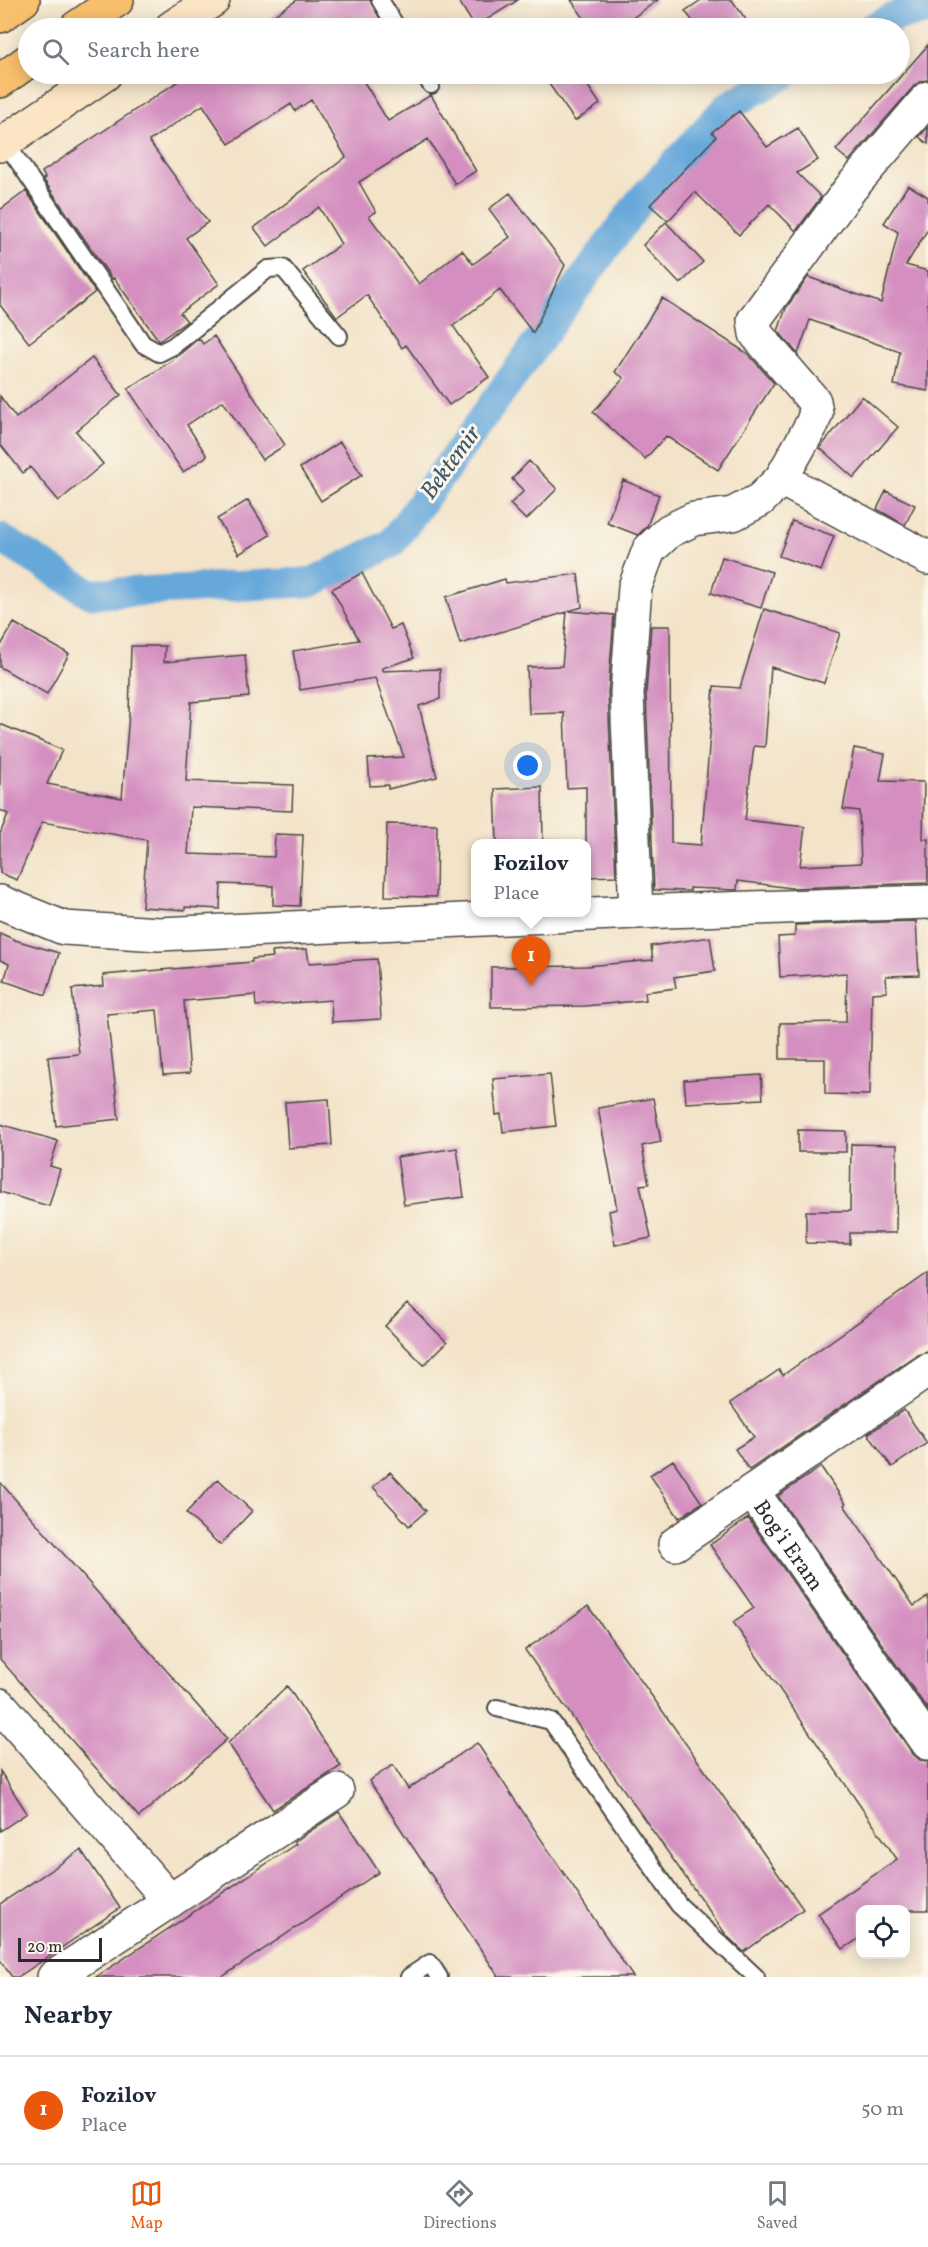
<!DOCTYPE html>
<html lang="en">
<head>
<meta charset="utf-8">
<style>
  :root { --surface:#fff; --page:#f6f6f7; --text:#1f2937; --muted:#747a83; --line:#e0e1e3; --accent:#ea580c }
  body { margin:0; font-family:Vollkorn,serif; background:var(--page); color:var(--text) }
  .controls { position:absolute; right:18px; bottom:18px; display:grid; overflow:hidden; border-radius:12px; box-shadow:0 3px 15px #0003 }
  .controls button { width:54px; height:54px; display:grid; place-items:center; padding:0; border:0; border-bottom:2px solid var(--line); background:var(--surface); color:var(--text); font:30px sans-serif }
  .scale { position:absolute; left:18px; bottom:15px; width:84px; box-sizing:border-box; padding-left:6px; border:3px solid #2b2b2b; border-top:0; font-size:16px; line-height:21px; white-space:nowrap; color:#2b2b2b; -webkit-text-stroke:4px #fbf7ec; paint-order:stroke }
  .you { position:absolute; left:528px; top:766px; width:21px; height:21px; margin:-15px; border:4px solid #fff; border-radius:50%; background:#1a73e8; box-shadow:0 0 0 9px #1a73e833 }
  .badge { display:grid; place-items:center; width:39px; height:39px; border-radius:50%; background:var(--accent); color:#fff; font-size:20px; font-weight:700 }
  .pin { position:absolute; translate:-50% -50px; filter:drop-shadow(0 2px 3px #0008) }
  .pin::after { content:''; position:absolute; top:32px; width:21px; height:18px; background:inherit; clip-path:polygon(0 0,100% 0,50% 100%) }
  .popup { position:absolute; left:471px; top:839px; width:120px; height:78px; box-sizing:border-box; display:grid; place-content:center; border-radius:12px; background:var(--surface); filter:drop-shadow(0 2px 4px #0005); font-size:20px; white-space:nowrap; color:var(--muted) }
  .popup b { font-size:22px; color:var(--text) }
  .popup::after { content:''; position:absolute; left:50%; top:100%; margin-left:-12px; border:12px solid transparent; border-top-color:var(--surface) }
  .list { margin:0; padding:0; list-style:none }
  h2 { display:flex; justify-content:space-between; align-items:center; height:78px; margin:0; padding:0 24px; font-size:26px }
  h2 small { font-size:20px; font-weight:400; color:var(--muted) }
  .list li { display:grid; grid-template-columns:39px 1fr auto; gap:18px; align-items:center; box-sizing:border-box; height:108px; padding:0 24px; border-top:2px solid var(--line) }
  .list b { display:block; font-size:22px; white-space:nowrap }
  .list p { margin:0; font-size:20px; white-space:nowrap; color:var(--muted) }
  .list em { font-size:20px; font-style:normal; color:var(--muted) }
  .icon { flex:none; width:33px; height:33px; fill:none; stroke:currentColor; stroke-width:2; stroke-linecap:round; stroke-linejoin:round }
  .map { position:relative; flex:none; width:928px; height:1977px; overflow:hidden }
  .search { position:absolute; background:var(--surface); box-shadow:0 3px 15px #0003; left:18px; right:18px; top:18px; height:66px; display:flex; align-items:center; gap:15px; box-sizing:border-box; padding:0 21px; border-radius:33px; color:var(--muted); font-size:22px }
  .sheet { height:186px; background:var(--surface) }
  nav { display:flex; justify-content:space-around; align-items:center; box-sizing:border-box; height:84px; border-top:2px solid var(--line); background:var(--surface); font-size:16px; color:var(--muted) }
  nav a { display:grid; justify-items:center; gap:3px }
  nav .on { color:var(--accent) }
  .map>svg:first-child { display:block }
  .lines { fill:none; stroke-linecap:round; stroke-linejoin:round }
  .canal { stroke:#66a8da; stroke-width:30 }
  .building { fill:#d48fc0 }
  .lane-casing { stroke:#494743; stroke-width:20 }
  .street-casing { stroke:#494743; stroke-width:36 }
  .secondary-casing { stroke:#494743; stroke-width:36 }
  .highway-casing { stroke:#494743; stroke-width:36 }
  .lane { stroke:#fff; stroke-width:16 }
  .street { stroke:#fff; stroke-width:33 }
  .secondary { stroke:#fce5c4; stroke-width:33 }
  .highway { stroke:#f8bf6c; stroke-width:33 }
  .labels { text-anchor:middle; stroke-width:6; stroke-linejoin:round; paint-order:stroke }
  .street-label { font-size:22px; fill:#2b2b2b; stroke:#fbf7ec }
  .water-label { font-size:24px; font-style:italic; fill:#405768; stroke:#fbf7ec }
</style>
</head>
<body>
<div class="map">
<svg width="928" height="1977" viewBox="0 0 928 1977">
  <rect width="100%" height="100%" fill="#fbf7ec"/>
  <filter id="ink" filterUnits="userSpaceOnUse"><feTurbulence type="fractalNoise" baseFrequency=".0167" numOctaves="2"/><feDisplacementMap in="SourceGraphic" scale="12" xChannelSelector="R" yChannelSelector="G"/><feConvolveMatrix kernelMatrix="1 2 1 2 8 2 1 2 1" color-interpolation-filters="sRGB"/></filter>
  <filter id="wash" filterUnits="userSpaceOnUse"><feTurbulence type="fractalNoise" baseFrequency=".008" numOctaves="4" result="noise"/><feDisplacementMap in="SourceGraphic" scale="24" xChannelSelector="R" yChannelSelector="G"/><feGaussianBlur stdDeviation="1.35" result="paint"/><feColorMatrix in="noise" values="0 0 0 0 0 0 0 0 0 0 0 0 0 0 0 0 0 1.4 0 .05"/><feComposite in="paint" operator="in"/></filter>
  <g filter="url(#wash)">
    <rect width="100%" height="100%" fill="#f3e3c8"/>
    <g class="lines">
      <!-- canal -->
      <path class="canal" d="M871 28 897 16 928 10
        M0 538 91 594 312 582 392 543 639 202 728 106 785 74"/>
    </g>
    <g id="blocks">
      <!-- building -->
      <path class="building" d="M297 0H370L385 28H255Z
        M458 0H518L475 27Z
        M571 0H658L618 28H591Z
        M701 0H732L752 28H698L685 11Z
        M928 45V80L921 81 914 86 849 161 836 150Z
        M189 74H359L388 121 431 95 476 171 455 184 428 139 359 182 376 212 369 216 419 284 462 250 473 264 510 237 489 209 510 193 565 265 533 333 500 290 453 326 489 377 449 405 406 345 402 348 367 295 337 317 303 271 341 244 319 207 268 246 254 228 346 157 311 100 295 111 291 104 229 144 203 105 149 141 208 222 186 238 219 284 180 313 187 321 159 341 114 278 112 279 43 179 45 178 42 172Z
        M542 74H580L600 104 575 121Z
        M739 111 767 147 798 128 818 160 797 173 821 197 796 231 769 204 739 235 695 192 668 221 650 205 716 137 712 132Z
        M928 127V144L919 137Z
        M908 185 928 197V229L906 265 928 271V391L894 385 900 352 810 320 798 354 778 331 786 308 808 277 881 303 898 232 884 223Z
        M26 191 95 292 29 343 0 305V210Z
        M666 222 703 262 680 284 643 245Z
        M662 298 748 354 774 383 718 470 666 436 645 459 593 412 624 378 615 372Z
        M214 336 285 445 262 460 223 401 187 425 207 456 183 472 128 389 173 360 199 338 203 344Z
        M92 358 121 395 76 431 103 464 59 501 30 467 23 473 0 444V396L16 418Z
        M862 396 898 427 854 478 820 448Z
        M340 442 362 475 321 501 300 468Z
        M529 461 557 489 526 520 510 504 524 491 512 479Z
        M623 480 659 495 647 526 638 535 607 523Z
        M886 491 915 505 905 525 877 509Z
        M248 500 270 535 239 554 217 519Z
        M792 521 834 536 821 571 779 556Z
        M722 557 772 572 761 608 711 593Z
        M362 573 391 629 401 625 414 658 382 668V671L440 669V699L419 706 437 777 388 789V785L370 786 368 759 404 757 375 678 300 690 293 651 359 640 332 589Z
        M578 574 582 607 569 611 614 615 608 694 616 876 586 877V787L567 788 564 713 529 714 527 667 562 666 567 612 460 644 446 597 505 579 506 583Z
        M764 609 840 633 824 683 771 667 765 747 754 746 745 820 805 827 800 866 861 863 859 811 843 809 854 748 885 754 880 781 924 782 923 839H928V883L791 888 738 881 737 890 690 888V891L654 890 646 693 651 626H670L671 843 701 845 714 686 740 688Z
        M14 623 69 654 47 694 0 667V647Z
        M131 646H165L164 662 245 655 249 697 191 702 186 781 293 785 292 811 191 807 188 854 274 857 275 834 303 835 300 906 273 905V886L221 884 220 909 185 907V910L142 907 147 840 42 822 17 880 0 873V834L8 814 0 810V724L62 750 47 784 122 798 129 714Z
        M542 787 543 843H497L495 789Z
        M387 824 437 825 436 897 385 896Z
        M916 921 919 975 886 976 887 992 872 993 870 1095 825 1094V1059H780V1023L846 1022 847 973 780 977 778 937 795 936V925Z
        M0 933 15 940 59 953 46 995 4 981 9 964 0 960Z
        M710 937 715 971 674 977 676 988 645 992 646 1000 585 1006 491 1007V967L587 966 653 960 651 946Z
        M307 949 309 963 377 959 381 1019 332 1022 331 1000 256 1006 255 995 184 1001 190 1073 163 1075 157 1010 107 1014 119 1119 56 1126 48 1057 79 1054 72 989 104 986 103 975 252 962V959L273 957 272 952Z
        M550 1074 556 1126 503 1132 501 1114 496 1115 493 1079Z
        M761 1075 763 1099 686 1103 684 1080Z
        M653 1098 661 1142 642 1146 649 1184 640 1185 651 1238 615 1245 609 1211 617 1209 598 1108Z
        M329 1099 332 1145 288 1148 285 1102Z
        M0 1124 58 1141 50 1166 60 1169 49 1206 0 1192Z
        M798 1130 846 1131V1152H798Z
        M851 1144 897 1145 896 1233H850V1244L806 1243V1211H850Z
        M457 1148 464 1197 404 1205 397 1157Z
        M928 1273V1352L917 1355 749 1470 735 1449 754 1437 730 1403 779 1370 783 1375Z
        M407 1303 447 1342 424 1365 385 1326Z
        M904 1410 927 1443 892 1467 868 1434Z
        M673 1460 702 1503 679 1518 650 1475Z
        M821 1467 846 1504 844 1505 914 1606 928 1596V1710L778 1496Z
        M390 1472 426 1511 409 1526 373 1487Z
        M218 1479 252 1511 220 1545 186 1513Z
        M0 1482 227 1739 139 1817 0 1659Z
        M748 1518 913 1754 920 1760 928 1761V1910H861V1937L843 1949 818 1914 897 1859 733 1622 754 1608 710 1545Z
        M588 1606 803 1909 744 1952 727 1936 525 1650Z
        M287 1686 341 1766 273 1810 228 1743Z
        M477 1743 633 1977H499L369 1781 393 1765 408 1789Z
        M0 1771 27 1813 0 1831Z
        M339 1812 379 1872 222 1977H96L296 1844 294 1842Z
        M81 1850 120 1908 18 1977H12L0 1960V1904Z"/>
    </g>
  </g>
  <g filter="url(#ink)">
    <use href="#blocks" fill-opacity="0" stroke="#494743" stroke-width="1.5"/>
    <g class="lines">
      <defs>
        <path id="lane" d="M380 0 397 28
          M424 74 431 85
          M5 142 143 344 159 353 173 346 268 269 283 268 339 336
          M497 1708 551 1721 679 1905 756 1977
          M409 1977 430 1963 439 1977"/>
        <g id="street">
          <path d="M781 479 928 558"/>
          <path d="M0 902 64 928 159 934 636 912 928 902"/>
          <path d="M636 912 627 693 635 587 649 550 669 531 694 519 733 514 760 500 781 479 812 424 816 413 814 401 756 334 754 320 850 189 928 98"/>
          <path id="s1" d="M928 1370 752 1491 928 1743"/>
          <path d="M675 1544 752 1491"/>
          <path d="M0 1705 170 1901"/>
          <path d="M54 1977 337 1791"/>
        </g>
        <path id="secondary" d="M171 28 213 0
          M0 145 105 74"/>
        <path id="highway" d="M0 16 23 0
          M76 28 117 0
          M0 81 28 61"/>
      </defs>
      <!-- lane casing -->
      <use href="#lane" class="lane-casing"/>
      <!-- street casing -->
      <use href="#street" class="street-casing"/>
      <!-- secondary casing -->
      <use href="#secondary" class="secondary-casing"/>
      <!-- highway casing -->
      <use href="#highway" class="highway-casing"/>
      <!-- lane -->
      <use href="#lane" class="lane"/>
      <!-- street -->
      <use href="#street" class="street"/>
      <!-- secondary -->
      <use href="#secondary" class="secondary"/>
      <!-- highway -->
      <use href="#highway" class="highway"/>
    </g>
  </g>
  <g class="labels">
    <!-- street labels -->
    <g class="street-label">
      <text dy="8" stroke="none"><textPath href="#s1" startOffset="279">Bog'i Eram</textPath></text>
    </g>
    <!-- water labels -->
    <g class="water-label">
      <text transform="translate(450 462) rotate(-54)" y="8">Bektemir</text>
    </g>
  </g>
</svg>
<div class="controls">
<button><svg class="icon" aria-label="locate" viewBox="0 0 24 24"><circle cx="12" cy="12" r="6"/><path d="M12 2v4M12 18v4M2 12h4M18 12h4"/></svg></button>
</div>
<div class="scale">20 m</div>
<div class="you"></div>
<div class="pin badge" style="left:531px;top:986px">1</div>
<div class="popup"><b>Fozilov</b>Place</div>
<div class="search"><svg class="icon" aria-label="search" viewBox="0 0 24 24"><circle cx="10" cy="10" r="6"/><path d="M15 15l6 6"/></svg>Search here</div>
</div>
<section class="sheet">
<h2>Nearby<small></small></h2>
<ul class="list">
<li><span class="badge">1</span><div><b>Fozilov</b><p>Place</p></div><em>50 m</em></li>
</ul>
</section>
<nav>
<a class="on"><svg class="icon" aria-label="map" viewBox="0 0 24 24"><path d="M3 6l6-2 6 2 6-2v14l-6 2-6-2-6 2zM9 4v14M15 6v14"/></svg>Map</a>
<a><svg class="icon" aria-label="directions" viewBox="0 0 24 24"><path d="M12 3l9 9-9 9-9-9zM9 14v-3h6M13 9l2 2-2 2"/></svg>Directions</a>
<a><svg class="icon" aria-label="saved" viewBox="0 0 24 24"><path d="M7 4h10v16l-5-4-5 4z"/></svg>Saved</a>
</nav>
</body>
</html>
